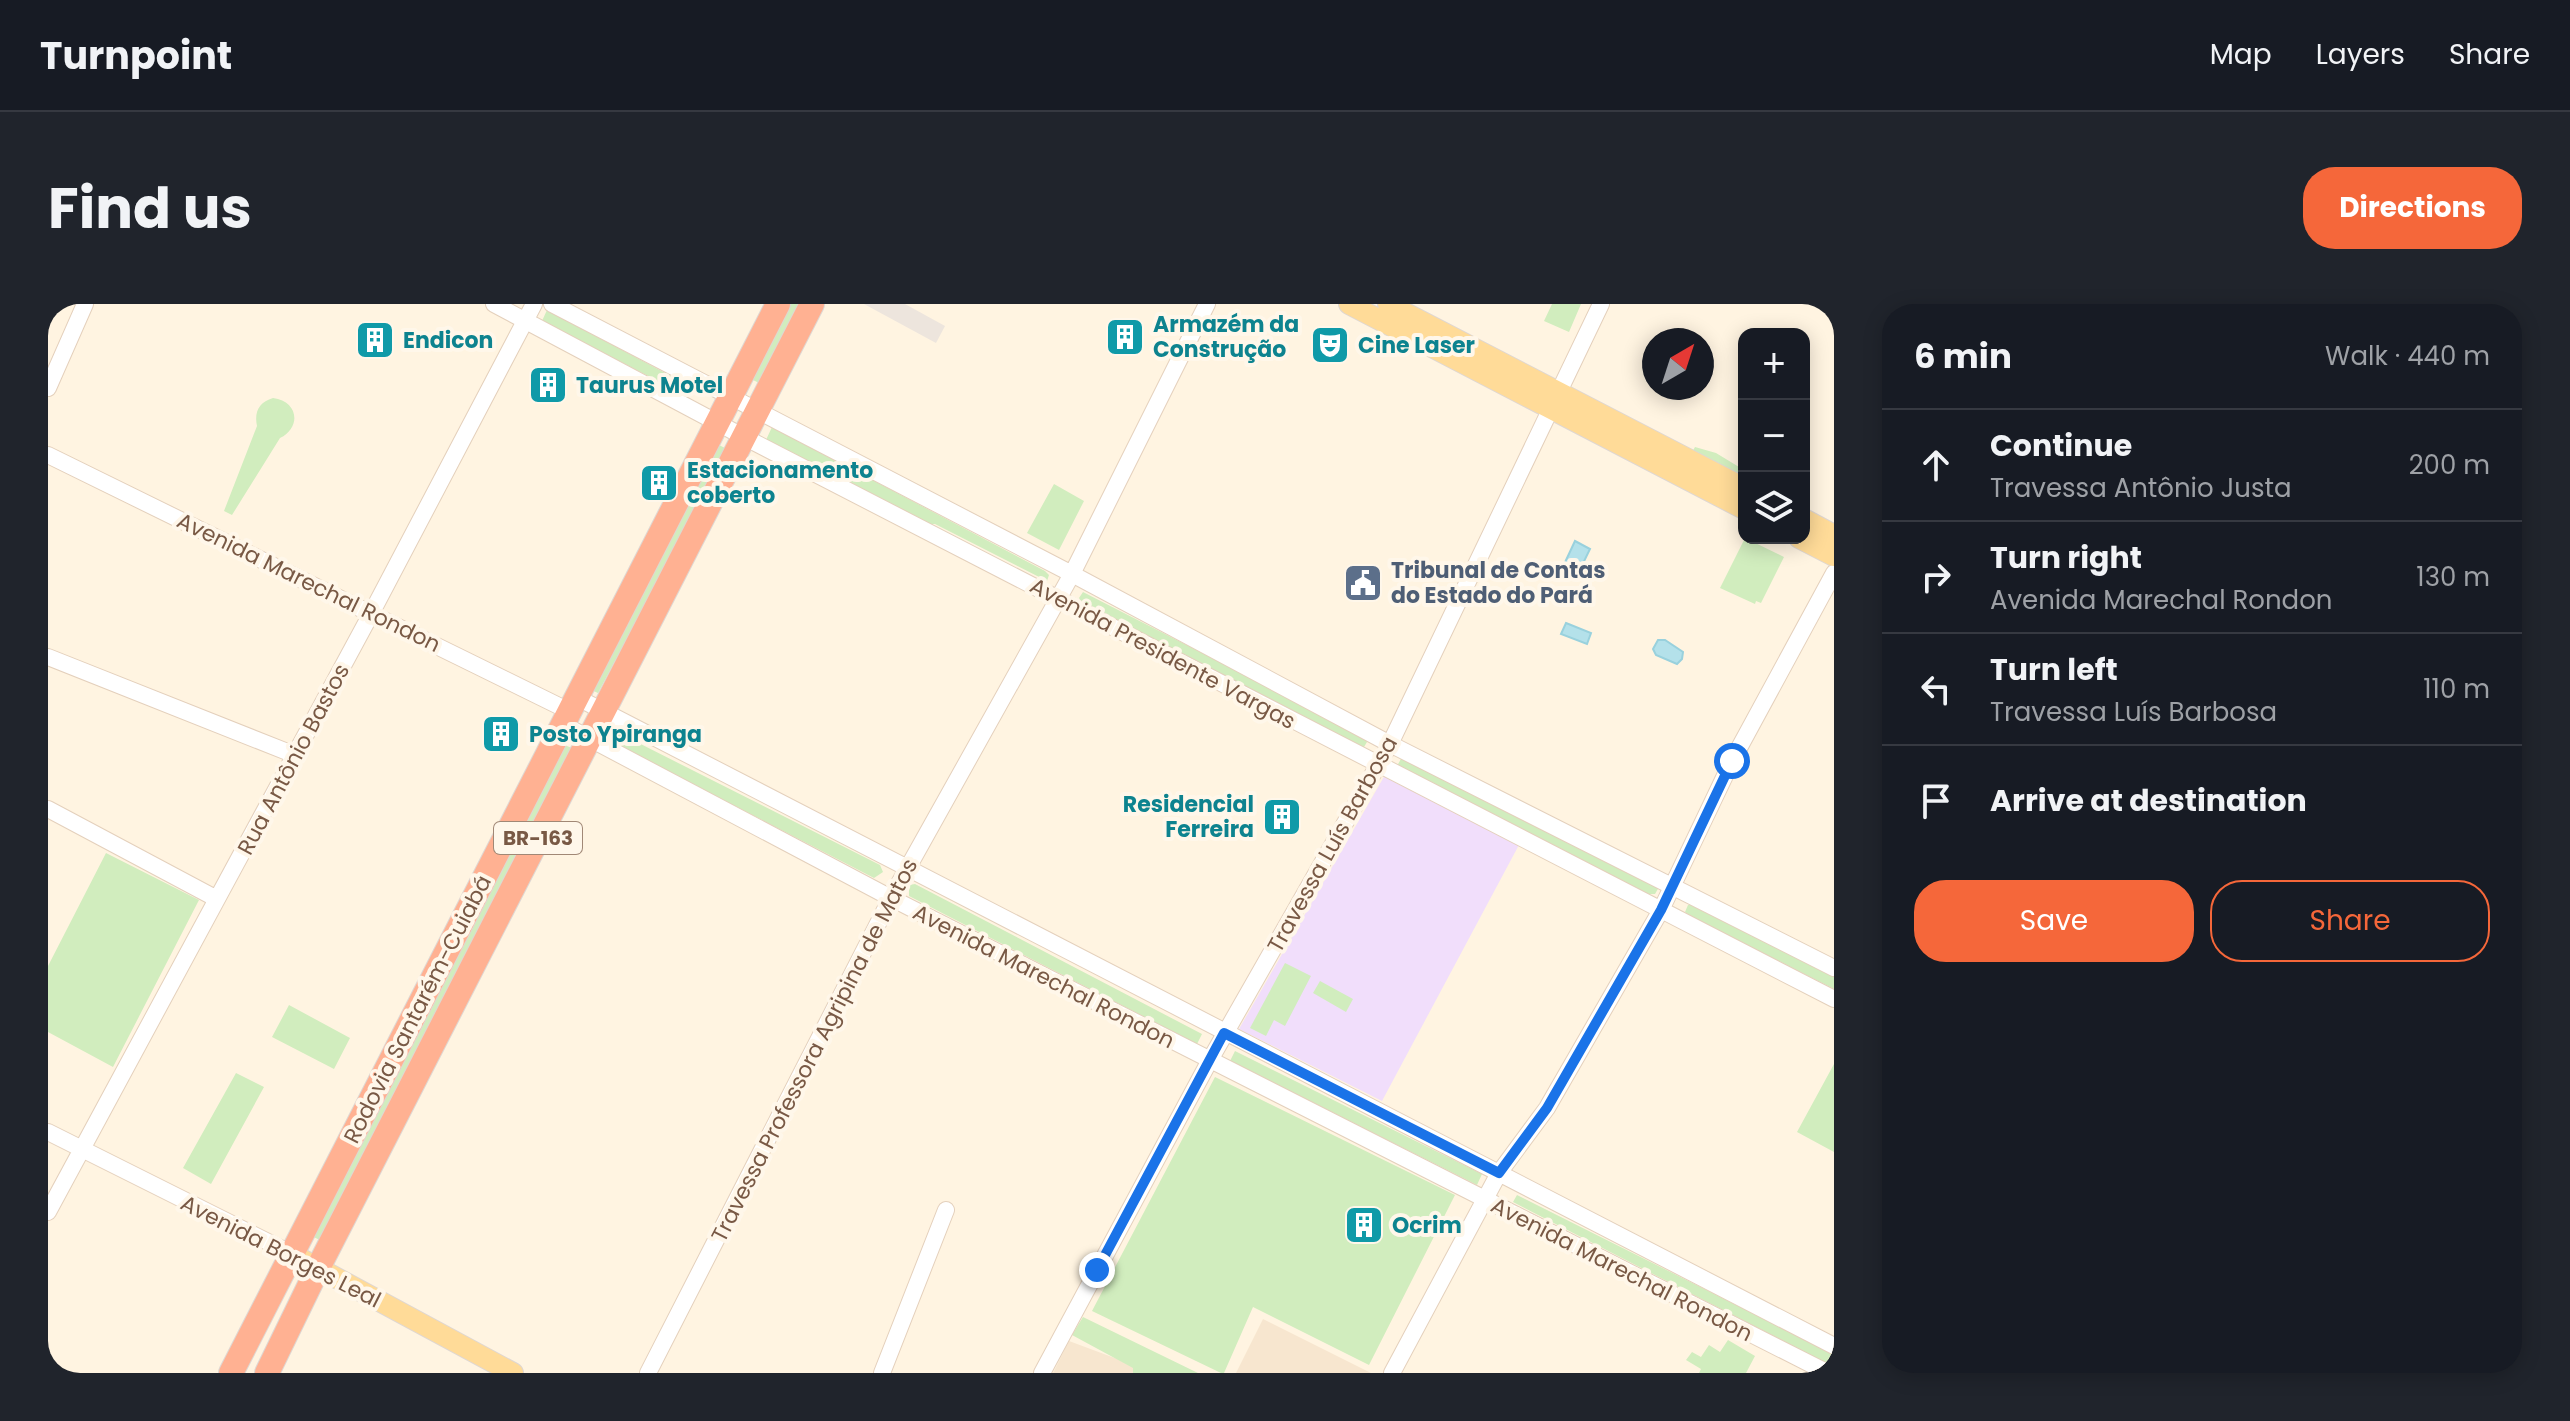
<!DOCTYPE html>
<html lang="en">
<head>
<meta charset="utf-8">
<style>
  :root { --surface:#171b24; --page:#20242c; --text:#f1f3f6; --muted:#9ea1a6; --line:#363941; --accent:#f5673a }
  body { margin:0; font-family:Poppins,sans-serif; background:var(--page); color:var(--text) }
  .controls { position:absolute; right:24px; top:24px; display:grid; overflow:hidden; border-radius:16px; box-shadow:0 4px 20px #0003 }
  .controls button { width:72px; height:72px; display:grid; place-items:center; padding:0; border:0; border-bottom:2px solid var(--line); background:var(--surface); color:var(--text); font:40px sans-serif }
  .compass { position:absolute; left:1594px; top:24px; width:72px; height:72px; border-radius:50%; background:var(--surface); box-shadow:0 4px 20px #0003; rotate:39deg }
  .stop { position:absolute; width:24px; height:24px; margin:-18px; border:6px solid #1a73e8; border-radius:50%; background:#fff }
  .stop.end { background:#1a73e8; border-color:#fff; box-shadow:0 2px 8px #0008 }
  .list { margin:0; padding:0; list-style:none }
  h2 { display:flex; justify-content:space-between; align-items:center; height:104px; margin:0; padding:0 32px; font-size:34px }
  h2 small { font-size:26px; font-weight:400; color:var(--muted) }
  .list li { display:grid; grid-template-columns:52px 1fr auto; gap:24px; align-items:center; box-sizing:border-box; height:112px; padding:0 32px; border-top:2px solid var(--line) }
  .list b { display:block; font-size:30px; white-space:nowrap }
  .list p { margin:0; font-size:26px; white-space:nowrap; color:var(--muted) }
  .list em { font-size:26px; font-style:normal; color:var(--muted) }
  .actions { display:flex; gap:16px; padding:24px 32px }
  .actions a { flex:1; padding:18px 0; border:2px solid var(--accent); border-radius:32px; text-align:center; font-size:28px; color:var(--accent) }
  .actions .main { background:var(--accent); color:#fff }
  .icon { flex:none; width:44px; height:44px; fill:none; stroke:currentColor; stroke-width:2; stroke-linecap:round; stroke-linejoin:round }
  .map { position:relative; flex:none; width:1786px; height:1069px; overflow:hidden; border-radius:32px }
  header { display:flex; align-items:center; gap:48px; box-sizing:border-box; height:112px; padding:0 40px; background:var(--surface); border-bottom:2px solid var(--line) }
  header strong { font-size:38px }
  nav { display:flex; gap:44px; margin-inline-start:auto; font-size:28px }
  .intro { display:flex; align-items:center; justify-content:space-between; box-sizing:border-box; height:192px; padding:0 48px }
  h1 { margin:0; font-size:56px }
  .button { padding:20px 36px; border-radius:32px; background:var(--accent); color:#fff; font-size:28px; font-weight:700 }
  main { display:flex; gap:48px; padding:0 48px }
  aside { flex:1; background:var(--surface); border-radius:32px; box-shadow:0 4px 20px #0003 }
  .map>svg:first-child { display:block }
  .residential { fill:#f7e6cf }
  .industrial { fill:#ede5dd }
  .education { fill:#f1defb }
  .green { fill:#d1edbe }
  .water { fill:#b4e1ea; stroke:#99d1dd; stroke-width:2 }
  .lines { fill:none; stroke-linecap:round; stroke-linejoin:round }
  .minor-casing { stroke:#e4d0bc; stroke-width:18 }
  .major-casing { stroke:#dfd7d2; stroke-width:22 }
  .highway-casing { stroke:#dfd7d2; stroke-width:26 }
  .minor { stroke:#fff; stroke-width:16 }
  .major { stroke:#ffdb98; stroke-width:20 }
  .highway { stroke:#ffb192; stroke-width:24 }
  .route { stroke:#1a73e8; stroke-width:10 }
  .labels { text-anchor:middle; stroke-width:8; stroke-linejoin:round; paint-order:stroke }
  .shield { fill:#fff7ea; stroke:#a18876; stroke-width:2 }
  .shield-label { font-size:20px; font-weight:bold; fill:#795945 }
  .culture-label { font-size:22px; font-weight:bold; fill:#0d838f; stroke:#fff7ea; text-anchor:start }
  .service-label { font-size:22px; font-weight:bold; fill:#4e5e75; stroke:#fff7ea; text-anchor:start }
  .street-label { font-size:22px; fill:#795945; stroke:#fff7ea }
</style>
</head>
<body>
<header>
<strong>Turnpoint</strong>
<nav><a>Map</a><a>Layers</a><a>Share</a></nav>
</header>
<div class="intro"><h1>Find us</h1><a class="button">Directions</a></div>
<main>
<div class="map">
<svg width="1786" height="1069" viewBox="0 0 1786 1069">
  <rect width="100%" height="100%" fill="#fff4e1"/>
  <!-- residential -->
  <path class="residential" d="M1215 1015 1323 1069H1188Z
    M1021 1037 1107 1069H1005Z"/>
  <!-- industrial -->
  <path class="industrial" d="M816 0H857L897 22 888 39Z"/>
  <!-- education -->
  <path class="education" d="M1337 471 1472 539 1334 797 1191 725Z"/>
  <!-- green -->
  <path class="green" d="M741 0H752L711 79 703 75Z
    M1504 0H1533L1521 28 1496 17Z
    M499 6 636 79 631 88 494 17Z
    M225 94C250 97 254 123 232 134L184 211 176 207 209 122C206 108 211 98 225 94Z
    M724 123 997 267 1001 271 999 277 887 220H881L718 136Z
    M669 140 679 145 550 389 541 385Z
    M1647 143 1668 149 1696 166V179L1643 150Z
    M1006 180 1036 197 1011 246 979 229Z
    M1697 234 1736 253 1713 299 1708 297 1707 300 1672 284Z
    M1035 288 1316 432 1319 438 1316 443 1310 444 1035 300 1031 294Z
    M559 423 832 561 835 568 826 574 554 433Z
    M514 440 524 444 272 936 261 931Z
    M1354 453 1611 583 1607 590H1600L1349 462Z
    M58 549 151 596 65 763 0 728V662Z
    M867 580 1154 730 1149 740 861 592V581Z
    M1640 601H1647L1786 672V685L1642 612 1637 608Z
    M1237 659 1263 672 1237 722 1226 716 1218 732 1202 724Z
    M1272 677 1305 695 1298 708 1265 689Z
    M241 701 302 734 286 765 224 733Z
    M1187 747 1434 870 1429 881 1182 757Z
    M1786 760V848L1749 828Z
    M188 769 216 783 163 880 135 864Z
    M1167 773 1407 891 1321 1061 1205 1003 1176 1069H1173L1044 1007Z
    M1469 891 1786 1050V1063L1465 898Z
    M1035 1013 1150 1069H1085V1064L1024 1031Z
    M1680 1036 1707 1052 1698 1069H1651L1653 1065 1638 1056 1644 1048 1653 1053 1661 1041 1672 1048Z"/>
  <!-- water -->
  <path class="water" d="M1527 237 1542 245 1527 276 1512 269Z
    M1518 319 1543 329 1539 340 1513 330Z
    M1610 336H1617L1635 348 1634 355 1629 360 1608 351 1605 345Z"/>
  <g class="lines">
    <defs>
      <path id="minor" d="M446 0 696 133 1786 695
        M504 0 1024 270 1342 440 1786 664
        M0 84 37 0
        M0 151 521 407
        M0 353 247 451
        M528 393 1786 1042
        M514 420 843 594 1780 1069
        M0 505 169 595
        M0 828 244 950
        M0 908 324 308 486 0
        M600 1069 843 594 1024 270 1159 0
        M834 1069 898 906
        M994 1069 1162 756 1342 440 1553 0
        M1344 1069 1451 869 1499 804 1613 606 1684 457 1786 269"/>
      <path id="major" d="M1301 0 1696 205
        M1340 0 1696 184
        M1756 215 1786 231
        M1751 234 1786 252
        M244 950 465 1069"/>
      <path id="highway" d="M183 1069 730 0
        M219 1069 270 964 764 0"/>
    </defs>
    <!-- minor casing -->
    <use href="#minor" class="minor-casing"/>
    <!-- major casing -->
    <use href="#major" class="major-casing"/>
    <!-- highway casing -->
    <use href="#highway" class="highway-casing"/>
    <!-- minor -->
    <use href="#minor" class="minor"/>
    <!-- major -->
    <use href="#major" class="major"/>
    <!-- highway -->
    <use href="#highway" class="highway"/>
  </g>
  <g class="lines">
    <!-- route -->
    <path class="route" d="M1049 966 1176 729 1451 869 1499 804 1613 606 1684 457"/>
  </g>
  <!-- icons -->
  <defs>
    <symbol id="building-square" viewBox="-11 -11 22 22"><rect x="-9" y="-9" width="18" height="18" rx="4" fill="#0f9aa8" stroke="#fff7ea"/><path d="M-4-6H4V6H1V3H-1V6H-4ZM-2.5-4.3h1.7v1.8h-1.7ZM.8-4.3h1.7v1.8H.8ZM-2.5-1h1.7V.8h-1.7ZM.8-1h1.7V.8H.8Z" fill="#fff"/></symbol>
    <symbol id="theatre-square" viewBox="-11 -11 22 22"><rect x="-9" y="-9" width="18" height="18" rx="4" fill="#0f9aa8" stroke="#fff7ea"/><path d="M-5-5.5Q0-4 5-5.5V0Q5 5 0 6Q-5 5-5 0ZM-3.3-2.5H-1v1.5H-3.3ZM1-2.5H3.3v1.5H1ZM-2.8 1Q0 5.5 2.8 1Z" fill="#fff"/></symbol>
    <symbol id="civic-square" viewBox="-11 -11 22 22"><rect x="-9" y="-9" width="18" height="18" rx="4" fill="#5c6f8a" stroke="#fff7ea"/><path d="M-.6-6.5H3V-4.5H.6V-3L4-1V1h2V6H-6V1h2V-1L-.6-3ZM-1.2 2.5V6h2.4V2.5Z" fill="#fff"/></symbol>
  </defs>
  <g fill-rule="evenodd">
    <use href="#building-square" x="1055" y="11" width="44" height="44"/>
    <use href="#building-square" x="305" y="14" width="44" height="44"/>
    <use href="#theatre-square" x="1260" y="19" width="44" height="44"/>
    <use href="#building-square" x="478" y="59" width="44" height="44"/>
    <use href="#building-square" x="589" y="157" width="44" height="44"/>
    <use href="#civic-square" x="1293" y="257" width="44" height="44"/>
    <use href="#building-square" x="431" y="408" width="44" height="44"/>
    <use href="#building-square" x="1212" y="491" width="44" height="44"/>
    <use href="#building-square" x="1294" y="899" width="44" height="44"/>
  </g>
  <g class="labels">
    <!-- shield labels -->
    <rect class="shield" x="446" y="518" width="88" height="32" rx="6"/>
    <g class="shield-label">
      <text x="490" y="541">BR-163</text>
    </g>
    <!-- culture labels -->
    <g class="culture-label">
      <text x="1105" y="28">Armazém da<tspan x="1105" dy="25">Construção</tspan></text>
      <text x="355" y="44">Endicon</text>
      <text x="1310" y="49">Cine Laser</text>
      <text x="528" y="89">Taurus Motel</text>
      <text x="639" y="174">Estacionamento<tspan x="639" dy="25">coberto</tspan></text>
      <text x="481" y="438">Posto Ypiranga</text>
      <text x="1206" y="508" text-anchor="end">Residencial<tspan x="1206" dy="25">Ferreira</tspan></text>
      <text x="1344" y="929">Ocrim</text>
    </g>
    <!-- service labels -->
    <g class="service-label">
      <text x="1343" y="274">Tribunal de Contas<tspan x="1343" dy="25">do Estado do Pará</tspan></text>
    </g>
    <!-- street labels -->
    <g class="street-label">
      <text transform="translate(261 278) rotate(26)" y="8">Avenida Marechal Rondon</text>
      <text transform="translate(1115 349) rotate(28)" y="8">Avenida Presidente Vargas</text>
      <text transform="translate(245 455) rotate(-62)" y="8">Rua Antônio Bastos</text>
      <text transform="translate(1284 540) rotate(-61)" y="8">Travessa Luís Barbosa</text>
      <text transform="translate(996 672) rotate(27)" y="8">Avenida Marechal Rondon</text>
      <text transform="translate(369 705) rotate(-63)" y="8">Rodovia Santarém-Cuiabá</text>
      <text transform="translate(766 746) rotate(-63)" y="8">Travessa Professora Agripina de Matos</text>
      <text transform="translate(233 947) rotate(27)" y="8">Avenida Borges Leal</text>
      <text transform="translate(1574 965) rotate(27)" y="8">Avenida Marechal Rondon</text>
    </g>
  </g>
</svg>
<div class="controls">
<button>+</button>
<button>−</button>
<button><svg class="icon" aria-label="layers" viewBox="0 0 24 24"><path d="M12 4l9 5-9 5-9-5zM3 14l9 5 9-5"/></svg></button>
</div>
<svg class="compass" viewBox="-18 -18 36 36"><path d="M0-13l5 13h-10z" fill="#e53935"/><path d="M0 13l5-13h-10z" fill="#9ea1a6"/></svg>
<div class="stop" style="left:1684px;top:457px"></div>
<div class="stop end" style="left:1049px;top:966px"></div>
</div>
<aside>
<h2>6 min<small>Walk · 440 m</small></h2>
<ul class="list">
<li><svg class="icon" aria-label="ahead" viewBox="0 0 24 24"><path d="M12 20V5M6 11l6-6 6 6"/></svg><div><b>Continue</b><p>Travessa Antônio Justa</p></div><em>200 m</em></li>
<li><svg class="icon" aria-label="right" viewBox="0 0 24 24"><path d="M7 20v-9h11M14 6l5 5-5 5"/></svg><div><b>Turn right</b><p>Avenida Marechal Rondon</p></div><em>130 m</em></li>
<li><svg class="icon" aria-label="left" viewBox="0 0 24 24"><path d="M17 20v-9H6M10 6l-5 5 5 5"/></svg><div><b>Turn left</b><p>Travessa Luís Barbosa</p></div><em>110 m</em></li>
<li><svg class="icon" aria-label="arrive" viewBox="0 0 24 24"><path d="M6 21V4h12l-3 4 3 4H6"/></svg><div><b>Arrive at destination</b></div></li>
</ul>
<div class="actions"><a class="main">Save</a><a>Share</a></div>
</aside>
</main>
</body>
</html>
